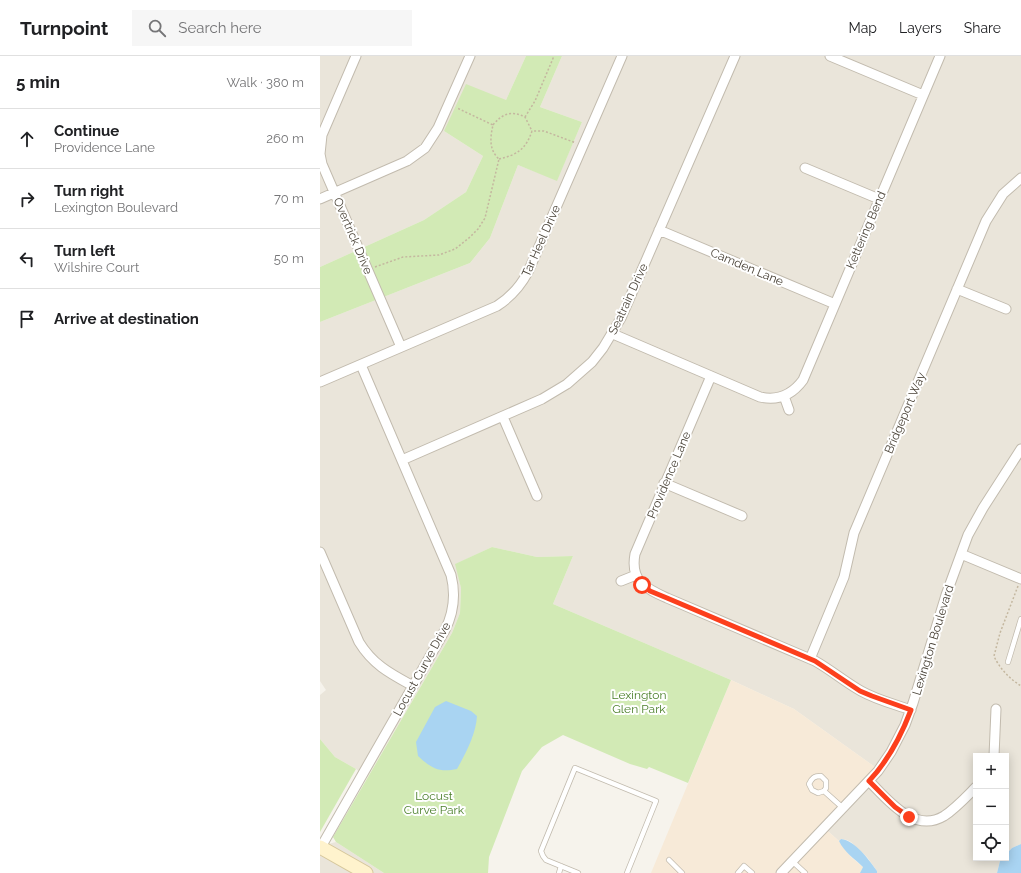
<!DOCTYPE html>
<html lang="en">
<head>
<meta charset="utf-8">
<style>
  :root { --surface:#fff; --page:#f6f6f6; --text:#202124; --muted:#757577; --line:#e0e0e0 }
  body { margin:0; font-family:Raleway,sans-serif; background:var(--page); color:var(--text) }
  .controls { position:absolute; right:12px; bottom:12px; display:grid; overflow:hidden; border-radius:0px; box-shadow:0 2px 10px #0003 }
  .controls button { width:36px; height:36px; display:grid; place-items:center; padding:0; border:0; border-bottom:1px solid var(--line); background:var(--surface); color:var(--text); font:20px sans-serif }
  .stop { position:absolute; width:12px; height:12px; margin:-9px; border:3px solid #fc3f1d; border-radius:50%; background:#fff }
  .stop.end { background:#fc3f1d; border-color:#fff; box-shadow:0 1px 4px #0008 }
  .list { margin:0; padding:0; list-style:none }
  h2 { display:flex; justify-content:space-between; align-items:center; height:52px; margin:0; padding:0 16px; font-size:17px }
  h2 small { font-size:13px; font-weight:400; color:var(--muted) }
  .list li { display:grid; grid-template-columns:26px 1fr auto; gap:12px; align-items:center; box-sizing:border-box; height:60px; padding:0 16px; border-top:1px solid var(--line) }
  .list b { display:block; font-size:15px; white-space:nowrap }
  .list p { margin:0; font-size:13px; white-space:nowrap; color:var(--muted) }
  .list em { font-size:13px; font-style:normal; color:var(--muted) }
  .icon { flex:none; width:22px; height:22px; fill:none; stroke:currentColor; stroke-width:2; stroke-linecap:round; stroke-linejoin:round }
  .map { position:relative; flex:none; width:701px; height:817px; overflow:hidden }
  header { display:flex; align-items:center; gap:24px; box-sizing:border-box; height:56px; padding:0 20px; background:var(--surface); border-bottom:1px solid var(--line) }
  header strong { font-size:19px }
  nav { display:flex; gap:22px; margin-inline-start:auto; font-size:14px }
  .search { width:280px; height:36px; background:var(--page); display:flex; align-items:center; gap:10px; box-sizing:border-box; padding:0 14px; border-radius:0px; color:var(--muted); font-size:15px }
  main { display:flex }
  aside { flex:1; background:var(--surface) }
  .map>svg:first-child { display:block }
  .residential { fill:#eae5da }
  .commercial { fill:#f7ead8 }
  .green { fill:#d2eab5 }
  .water { fill:#a9d4f2 }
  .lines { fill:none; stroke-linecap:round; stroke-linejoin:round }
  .service-casing { stroke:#c2bbae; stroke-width:6 }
  .minor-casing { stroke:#c2bbae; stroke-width:11 }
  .secondary-casing { stroke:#d6c79b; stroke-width:15 }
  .path { stroke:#c4b79f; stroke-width:1.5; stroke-dasharray:2 2; stroke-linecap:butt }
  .service { stroke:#fff; stroke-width:4.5 }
  .minor { stroke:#fff; stroke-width:9 }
  .secondary { stroke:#fff3cd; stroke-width:13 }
  .route { stroke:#fc3f1d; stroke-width:5 }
  .labels { text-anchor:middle; stroke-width:4; stroke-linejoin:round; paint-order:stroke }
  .street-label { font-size:12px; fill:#4b4439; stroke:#fff }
  .park-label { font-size:12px; fill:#4a7f2a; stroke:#fff }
</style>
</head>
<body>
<header>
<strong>Turnpoint</strong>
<div class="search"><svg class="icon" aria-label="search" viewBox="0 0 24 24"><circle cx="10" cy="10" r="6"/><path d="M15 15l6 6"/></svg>Search here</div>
<nav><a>Map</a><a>Layers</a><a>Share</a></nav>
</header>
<main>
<aside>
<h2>5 min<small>Walk · 380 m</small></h2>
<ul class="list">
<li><svg class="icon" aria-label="ahead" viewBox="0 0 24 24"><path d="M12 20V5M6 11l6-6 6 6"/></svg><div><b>Continue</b><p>Providence Lane</p></div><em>260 m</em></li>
<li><svg class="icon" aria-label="right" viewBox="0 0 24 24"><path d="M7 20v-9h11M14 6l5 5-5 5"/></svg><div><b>Turn right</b><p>Lexington Boulevard</p></div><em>70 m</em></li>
<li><svg class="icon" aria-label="left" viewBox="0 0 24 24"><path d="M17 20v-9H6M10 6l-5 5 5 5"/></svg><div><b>Turn left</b><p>Wilshire Court</p></div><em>50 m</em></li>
<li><svg class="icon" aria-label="arrive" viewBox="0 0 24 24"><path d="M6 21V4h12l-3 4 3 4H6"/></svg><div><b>Arrive at destination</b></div></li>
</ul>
</aside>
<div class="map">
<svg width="701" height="817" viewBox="0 0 701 817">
  <rect width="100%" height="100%" fill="#f6f3ec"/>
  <!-- residential -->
  <path class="residential" d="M0 0H206L186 44 124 75 163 100 146 136 104 164 0 211Z
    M242 0H701V788L692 792 686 798V700H656V802H683L680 805 677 817H557V815L547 801 531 786 527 784 521 783 519 785 501 769 555 711 474 653 411 624 233 548 253 500 217 501 172 491 136 508 141 532 140 557 132 577 47 722 36 713 15 701 0 683V639L6 634 0 625V266L150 207 170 182 198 109 237 124 262 66 220 51Z
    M16 786 64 817H0V790Z"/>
  <!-- commercial -->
  <path class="commercial" d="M411 624 474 653 555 711 501 769 519 785 531 801 543 811 540 817H331Z"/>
  <!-- green -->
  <path class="green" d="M206 0H242L220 51 262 66 237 125 198 109 170 182 150 207 0 266V211L104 164 146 136 163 100 124 75 146 28 186 44Z
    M172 491 217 501 253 500 233 548 411 624 368 727 329 711 327 713 310 708 243 679 222 691 202 715 169 801 168 817H64L16 786 13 781 132 577 140 557 141 532 135 508Z
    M0 683 15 701 36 713 0 776Z"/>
  <!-- water -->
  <path class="water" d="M126 645 151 655 157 660C156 678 146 697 137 713 119 717 111 712 98 700L96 686 115 651Z
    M521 783C535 784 549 804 557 815V817H540L543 811C535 803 524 796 519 785Z
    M701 788V817H677L680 805 683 802H686V798L692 792Z"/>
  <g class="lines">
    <defs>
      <path id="service" d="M688 606 701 563
        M504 735 506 732V725L501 720C494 720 492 722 489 728L492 734 498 737 504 735 523 752
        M349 804 362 817
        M472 805 485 817
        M239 817 241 810
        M258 817 226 804 223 800 221 795 255 712 336 745 307 817
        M418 817 424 810 432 817"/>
      <path id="minor" d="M36 0 2 79 0 98 2 108 81 291
        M510 0 603 39
        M485 112 559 143
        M0 143 87 105 105 92 118 72 150 0
        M339 174 515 248
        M637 233 686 253
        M293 278 440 341C458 345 472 339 483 324L620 0
        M391 320 315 498C310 525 325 532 347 542L495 605C511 614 525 626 541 635 557 644 574 648 591 654
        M0 326 177 250C191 241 200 231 208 216L302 0
        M464 340 469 354
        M183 361 217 440
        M82 404 222 343 247 328 272 306 283 292 301 262 415 0
        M344 427 422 460
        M0 496 39 586C53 609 71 618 93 630
        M641 498 701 523
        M301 525 316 519
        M490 603 524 521 534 477 666 165 683 138 701 122
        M674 700 676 653
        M549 725C568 744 594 778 624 760 636 752 646 741 656 731
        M1 791 125 574C134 556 136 539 131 519L41 309
        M461 817 558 715 571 696 585 669 593 647 626 539 648 479 663 452 701 393"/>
      <path id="secondary" d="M0 791 46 817"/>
    </defs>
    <!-- service casing -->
    <use href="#service" class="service-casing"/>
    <!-- minor casing -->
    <use href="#minor" class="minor-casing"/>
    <!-- secondary casing -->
    <use href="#secondary" class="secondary-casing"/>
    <!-- path -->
    <path class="path" d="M205 61 215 45 234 0
      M173 69C182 58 191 54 205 61L212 75
      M179 103C197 99 206 93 212 75H224L256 87
      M55 211 83 201 119 199 135 193 150 181 158 173 165 162 179 103C169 94 170 82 173 69L137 52
      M698 530 680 577 674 600C679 612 690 623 701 630"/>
    <!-- service -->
    <use href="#service" class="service"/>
    <!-- minor -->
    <use href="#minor" class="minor"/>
    <!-- secondary -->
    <use href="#secondary" class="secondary"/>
  </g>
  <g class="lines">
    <!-- route -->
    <path class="route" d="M322 529 330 535 347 542 495 605 540 635 552 640 591 654C581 680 568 705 549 725L575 751 589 761"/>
  </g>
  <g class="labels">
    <!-- street labels -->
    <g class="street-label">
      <text transform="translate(546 174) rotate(-67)" y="4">Kettering Bend</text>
      <text transform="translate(33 180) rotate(67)" y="4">Overtrick Drive</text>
      <text transform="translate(221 185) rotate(-66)" y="4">Tar Heel Drive</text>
      <text transform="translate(427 211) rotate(23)" y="4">Camden Lane</text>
      <text transform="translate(308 243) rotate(-65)" y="4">Seatrain Drive</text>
      <text transform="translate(585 357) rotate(-67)" y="4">Bridgeport Way</text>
      <text transform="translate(349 419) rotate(-67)" y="4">Providence Lane</text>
      <text transform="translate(613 584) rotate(-73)" y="4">Lexington Boulevard</text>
      <text transform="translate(102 613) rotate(-61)" y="4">Locust Curve Drive</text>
    </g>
    <!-- park labels -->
    <g class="park-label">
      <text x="319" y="643">Lexington<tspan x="319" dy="14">Glen Park</tspan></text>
      <text x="114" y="744">Locust<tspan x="114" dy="14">Curve Park</tspan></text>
    </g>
  </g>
</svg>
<div class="controls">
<button>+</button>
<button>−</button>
<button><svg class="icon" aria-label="locate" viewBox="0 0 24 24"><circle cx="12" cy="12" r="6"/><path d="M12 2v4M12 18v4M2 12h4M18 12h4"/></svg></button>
</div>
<div class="stop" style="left:322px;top:529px"></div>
<div class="stop end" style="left:589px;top:761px"></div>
</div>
</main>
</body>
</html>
